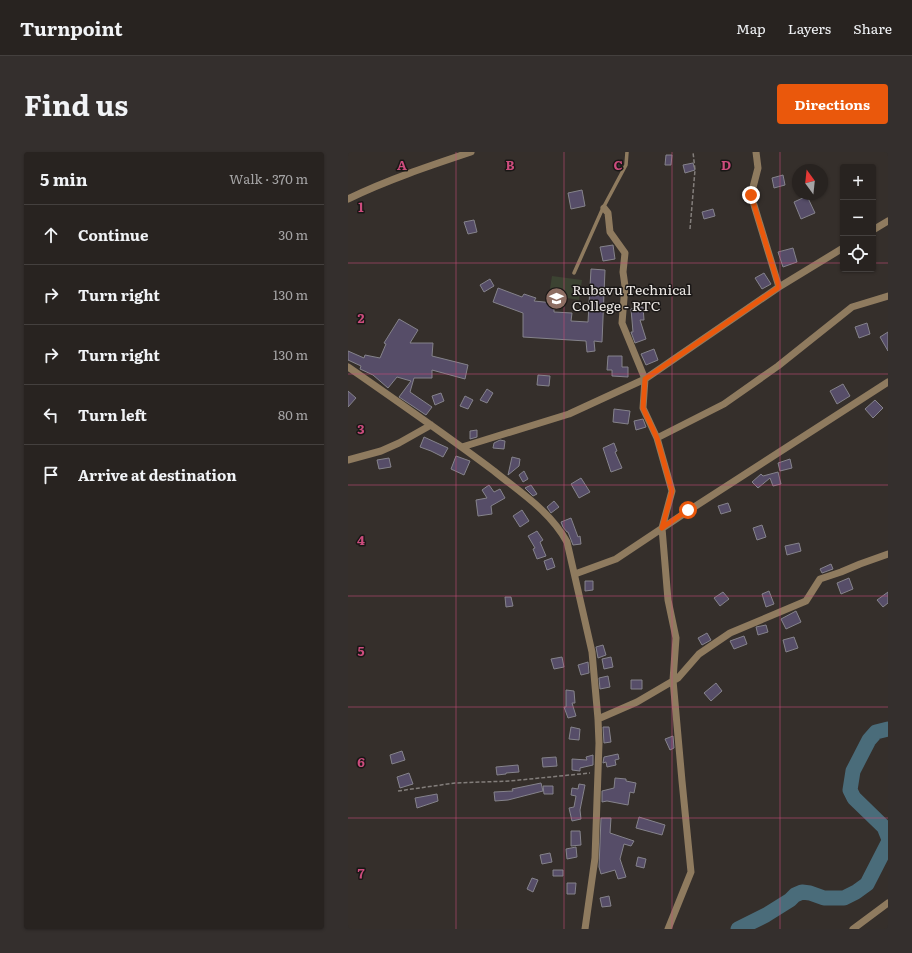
<!DOCTYPE html>
<html lang="en">
<head>
<meta charset="utf-8">
<style>
  :root { --surface:#282320; --page:#342f2d; --text:#f1f3f6; --muted:#a5a4a5; --line:#44403e; --accent:#ea580c }
  body { margin:0; font-family:Literata,serif; background:var(--page); color:var(--text) }
  .controls { position:absolute; right:12px; top:12px; display:grid; overflow:hidden; border-radius:4px; box-shadow:0 1px 3px #0004 }
  .controls button { width:36px; height:36px; display:grid; place-items:center; padding:0; border:0; border-bottom:1px solid var(--line); background:var(--surface); color:var(--text); font:20px sans-serif }
  .compass { position:absolute; left:444px; top:12px; width:36px; height:36px; border-radius:50%; background:var(--surface); box-shadow:0 1px 3px #0004; rotate:345deg }
  .stop { position:absolute; width:12px; height:12px; margin:-9px; border:3px solid #ea580c; border-radius:50%; background:#fff }
  .stop.end { background:#ea580c; border-color:#fff; box-shadow:0 1px 4px #0008 }
  .list { margin:0; padding:0; list-style:none }
  h2 { display:flex; justify-content:space-between; align-items:center; height:52px; margin:0; padding:0 16px; font-size:17px }
  h2 small { font-size:13px; font-weight:400; color:var(--muted) }
  .list li { display:grid; grid-template-columns:26px 1fr auto; gap:12px; align-items:center; box-sizing:border-box; height:60px; padding:0 16px; border-top:1px solid var(--line) }
  .list b { display:block; font-size:15px; white-space:nowrap }
  .list em { font-size:13px; font-style:normal; color:var(--muted) }
  .icon { flex:none; width:22px; height:22px; fill:none; stroke:currentColor; stroke-width:2; stroke-linecap:round; stroke-linejoin:round }
  .map { position:relative; flex:none; width:540px; height:777px; overflow:hidden; border-radius:4px }
  header { display:flex; align-items:center; gap:24px; box-sizing:border-box; height:56px; padding:0 20px; background:var(--surface); border-bottom:1px solid var(--line) }
  header strong { font-size:19px }
  nav { display:flex; gap:22px; margin-inline-start:auto; font-size:14px }
  .intro { display:flex; align-items:center; justify-content:space-between; box-sizing:border-box; height:96px; padding:0 24px }
  h1 { margin:0; font-size:28px }
  .button { padding:10px 18px; border-radius:4px; background:var(--accent); color:#fff; font-size:14px; font-weight:700 }
  main { display:flex; gap:24px; padding:0 24px }
  aside { flex:1; background:var(--surface); border-radius:4px; box-shadow:0 1px 3px #0004 }
  .map>svg:first-child { display:block }
  .green { fill:#3c4332 }
  .lines { fill:none; stroke-linecap:round; stroke-linejoin:round }
  .river { stroke:#4a6c7a; stroke-width:15 }
  .building { fill:#564d68; stroke:#85838b }
  .path { stroke:#837e7b; stroke-width:1.5; stroke-dasharray:4 2; stroke-linecap:butt }
  .service { stroke:#8f7b5f; stroke-width:3.5 }
  .minor { stroke:#8f7b5f; stroke-width:7 }
  .route { stroke:#ea580c; stroke-width:5 }
  .grid { fill:none; stroke:#cc4c7d; stroke-width:1; stroke-opacity:0.55 }
  .labels { text-anchor:middle; stroke-width:3; stroke-linejoin:round; paint-order:stroke }
  .poi-label { font-size:14px; fill:#ebe7e4; stroke:#1a1716; text-anchor:start }
  .grid-label { font-size:13px; text-anchor:middle; font-weight:bold; fill:#cc4c7d; stroke:#1a1716; stroke-width:3; stroke-linejoin:round; paint-order:stroke }
</style>
</head>
<body>
<header>
<strong>Turnpoint</strong>
<nav><a>Map</a><a>Layers</a><a>Share</a></nav>
</header>
<div class="intro"><h1>Find us</h1><a class="button">Directions</a></div>
<main>
<aside>
<h2>5 min<small>Walk · 370 m</small></h2>
<ul class="list">
<li><svg class="icon" aria-label="ahead" viewBox="0 0 24 24"><path d="M12 20V5M6 11l6-6 6 6"/></svg><div><b>Continue</b></div><em>30 m</em></li>
<li><svg class="icon" aria-label="right" viewBox="0 0 24 24"><path d="M7 20v-9h11M14 6l5 5-5 5"/></svg><div><b>Turn right</b></div><em>130 m</em></li>
<li><svg class="icon" aria-label="right" viewBox="0 0 24 24"><path d="M7 20v-9h11M14 6l5 5-5 5"/></svg><div><b>Turn right</b></div><em>130 m</em></li>
<li><svg class="icon" aria-label="left" viewBox="0 0 24 24"><path d="M17 20v-9H6M10 6l-5 5 5 5"/></svg><div><b>Turn left</b></div><em>80 m</em></li>
<li><svg class="icon" aria-label="arrive" viewBox="0 0 24 24"><path d="M6 21V4h12l-3 4 3 4H6"/></svg><div><b>Arrive at destination</b></div></li>
</ul>
</aside>
<div class="map">
<svg width="540" height="777" viewBox="0 0 540 777">
  <rect width="100%" height="100%" fill="#352f2b"/>
  <!-- green -->
  <path class="green" d="M204 124 234 128 231 148 201 143Z"/>
  <g class="lines">
    <!-- river -->
    <path class="river" d="M540 577 528 580 521 588 505 619 502 638 506 646 536 675 540 685
      M390 777 418 763 442 748 447 743 454 740 462 741 476 746H496L508 740 519 732 540 691"/>
  </g>
  <!-- building -->
  <path class="building" d="M318 3H324L323 13H317Z
    M345 11 347 18 337 21 335 13Z
    M435 23 437 33 426 36 424 26Z
    M234 38 237 54 223 57 220 41Z
    M459 44 467 61 453 67 446 50Z
    M365 57 367 64 356 67 354 60Z
    M126 68 129 80 120 82 116 70Z
    M265 93 267 107 255 109 252 95Z
    M445 96 449 110 435 115 430 100Z
    M243 117 257 118 254 190 246 189 247 199 239 200 238 189 175 185V161L145 150 150 136 174 145 176 142 188 146 186 149 206 151V160L224 161 223 169 240 170Z
    M416 121 423 132 414 137 407 126Z
    M142 127 146 134 136 140 132 133Z
    M295 155 296 168H292L298 187 287 191 283 180H285L283 157Z
    M51 167 70 178 62 191H85L84 204 120 213 117 227 84 218V226H66L62 240 84 255 78 263 51 245 63 229 49 225 40 236 25 223 12 217 13 214 0 208V199L16 206 17 203 32 206 38 192 36 191Z
    M519 171 522 182 511 186 507 175Z
    M540 180V199L532 185Z
    M306 197 310 208 298 213 293 202Z
    M260 204H274V215H280V225L264 224V218H259Z
    M190 223 202 224 201 234 189 233Z
    M495 232 502 244 489 252 482 239Z
    M139 237 145 241 139 251 132 248Z
    M0 239 8 246 0 255Z
    M93 241 96 249 87 253 84 244Z
    M117 244 125 248 120 257 112 254Z
    M527 248 535 256 525 266 517 257Z
    M266 257 282 259 280 272 265 270Z
    M295 267 298 275 288 278 286 269Z
    M129 278V285L122 287V279Z
    M76 285 100 296 95 305 83 299 72 295Z
    M152 288 157 289 156 297 145 296 146 291Z
    M266 291 269 299 267 300 274 316 263 320 255 296Z
    M108 304 122 309 116 323 103 317Z
    M164 305 172 307 171 314 160 323Z
    M41 306 43 315 31 317 29 308Z
    M442 307 444 316 432 319 430 311Z
    M176 319 180 327 175 330 171 323Z
    M430 320 433 332 425 334 422 326 410 336 404 330 413 322 415 324Z
    M233 326 242 340 231 346 223 332Z
    M141 333 146 340 152 337 157 346 143 354 144 362 130 364 128 348 139 346 134 338Z
    M183 333 189 342 185 344 177 336Z
    M206 349 211 355 203 361 199 355Z
    M380 351 383 359 373 362 370 354Z
    M174 358 181 369 172 375 165 364Z
    M223 366 230 385 232 384 233 392 225 393 220 380H219L215 375 213 370Z
    M414 373 418 385 409 388 405 376Z
    M189 379 195 388 192 390 198 404 189 407 185 397 187 396 180 384Z
    M451 391 453 399 439 403 437 394Z
    M204 406 207 415 199 418 196 409Z
    M483 412 485 417 474 421 472 417Z
    M501 426 505 437 493 442 489 431Z
    M237 429H245V438L237 439Z
    M421 439 426 452 418 455 414 442Z
    M375 440 381 447 372 454 366 446Z
    M540 440V451L535 455 529 448Z
    M157 445H163L165 454 158 455Z
    M448 459 453 470 438 477 433 467Z
    M418 473 420 480 410 483 408 475Z
    M359 481 363 488 354 493 350 486Z
    M396 484 399 492 386 497 382 489Z
    M446 485 450 496 438 500 435 488Z
    M255 493 258 503 250 506 248 495Z
    M214 505 216 515 206 517 203 507Z
    M263 505 265 515 256 517 254 507Z
    M240 510 241 521 233 523 230 513Z
    M260 524 262 535 252 537 251 526Z
    M283 528H294V537H283Z
    M368 531 374 539 363 549 356 541Z
    M218 538 226 539 227 551H224L228 564 220 566 216 555H218Z
    M223 575 232 577 231 588 221 587Z
    M255 575H261L263 590 256 591Z
    M325 584 326 596 322 598 317 587Z
    M54 599 57 608 44 612 42 603Z
    M270 602 271 607 267 608 268 613 259 615 258 610 255 611 256 605Z
    M245 603V613L232 616V619L224 618V607L239 608 238 605Z
    M208 605 209 614 195 615 194 606Z
    M170 613 171 620 158 621V622L149 623 148 615Z
    M61 621 65 632 52 636 49 625Z
    M267 626 278 627V629L288 631 286 641 282 640 280 653 259 649 254 650V639L266 636Z
    M193 631 195 639 160 648 147 649 146 640 165 639 164 637Z
    M231 632 237 633 232 658 233 667 224 669 221 656 226 655 228 644 223 643 224 636 230 637Z
    M195 634H205V642H196Z
    M89 642 90 649 69 656 67 646Z
    M291 665 317 673 314 683 288 676Z
    M253 666H263L262 681 286 689 283 694 276 692 272 707 278 725 270 727 267 718 253 722 251 715Z
    M223 679H232L233 693 223 694Z
    M228 695 229 705 219 707 218 697Z
    M202 701 204 710 194 712 192 703Z
    M290 705 298 707 296 716 288 714Z
    M205 718H215V724H205Z
    M184 726 190 728 185 740 179 737Z
    M219 731H228L227 742H219Z
    M261 744 263 754 254 755 252 746Z"/>
  <g class="lines">
    <!-- path -->
    <path class="path" d="M342 77 347 18 345 0
      M50 639 107 631 162 629 242 621"/>
    <!-- service -->
    <path class="service" d="M226 121 254 58 278 13 279 0"/>
    <!-- minor -->
    <path class="minor" d="M408 0 410 16 403 43 431 135
      M0 47C39 28 81 14 123 0
      M256 56 260 61 262 80 277 101 275 120 277 134 274 171 297 227 295 256 309 286 324 339 314 376 320 448 328 486 325 528 334 629 343 720 320 777
      M525 78 540 69
      M0 215C49 249 98 283 146 319 173 341 202 359 219 390L244 500 250 567 251 591 247 706 237 777
      M309 286 376 252 430 214 504 155 540 144
      M114 295 221 262 297 227 431 135 495 96
      M0 308 33 299 51 291 83 273
      M227 422 268 407 340 359 540 230
      M250 567 289 550 330 526 351 502 382 481 458 449 472 427 493 420 512 412 540 402
      M505 777 540 751"/>
  </g>
  <g class="lines">
    <!-- route -->
    <path class="route" d="M340 358 314 376 324 339 309 286 295 256 297 227 431 135 403 43"/>
  </g>
  <!-- grid -->
  <path class="grid" d="M108 0V777M216 0V777M324 0V777M432 0V777M0 111H495M525 111H540M0 222H540M0 333H540M0 444H540M0 555H540M0 666H540"/>
  <!-- icons -->
  <defs>
    <symbol id="school-disc" viewBox="-11 -11 22 22"><circle r="9.5" fill="#8d6e63" stroke="#1a1716"/><path d="M0-5L7-2L0 1L-7-2ZM-4 1L0 2.5L4 1V4Q0 6-4 4Z" fill="#fff"/></symbol>
  </defs>
  <g fill-rule="evenodd">
    <use href="#school-disc" x="196" y="134" width="25" height="25"/>
  </g>
  <g class="labels">
    <!-- poi labels -->
    <g class="poi-label">
      <text x="224" y="143">Rubavu Technical<tspan x="224" dy="16">College - RTC</tspan></text>
    </g>
  </g>
  <g class="grid-label">
    <text x="54" y="18">A</text>
    <text x="162" y="18">B</text>
    <text x="270" y="18">C</text>
    <text x="378" y="18">D</text>
    <text x="13" y="60">1</text>
    <text x="13" y="171">2</text>
    <text x="13" y="282">3</text>
    <text x="13" y="393">4</text>
    <text x="13" y="504">5</text>
    <text x="13" y="615">6</text>
    <text x="13" y="726">7</text>
  </g>
</svg>
<div class="controls">
<button>+</button>
<button>−</button>
<button><svg class="icon" aria-label="locate" viewBox="0 0 24 24"><circle cx="12" cy="12" r="6"/><path d="M12 2v4M12 18v4M2 12h4M18 12h4"/></svg></button>
</div>
<svg class="compass" viewBox="-18 -18 36 36"><path d="M0-13l5 13h-10z" fill="#e53935"/><path d="M0 13l5-13h-10z" fill="#a5a4a5"/></svg>
<div class="stop" style="left:340px;top:358px"></div>
<div class="stop end" style="left:403px;top:43px"></div>
</div>
</main>
</body>
</html>
